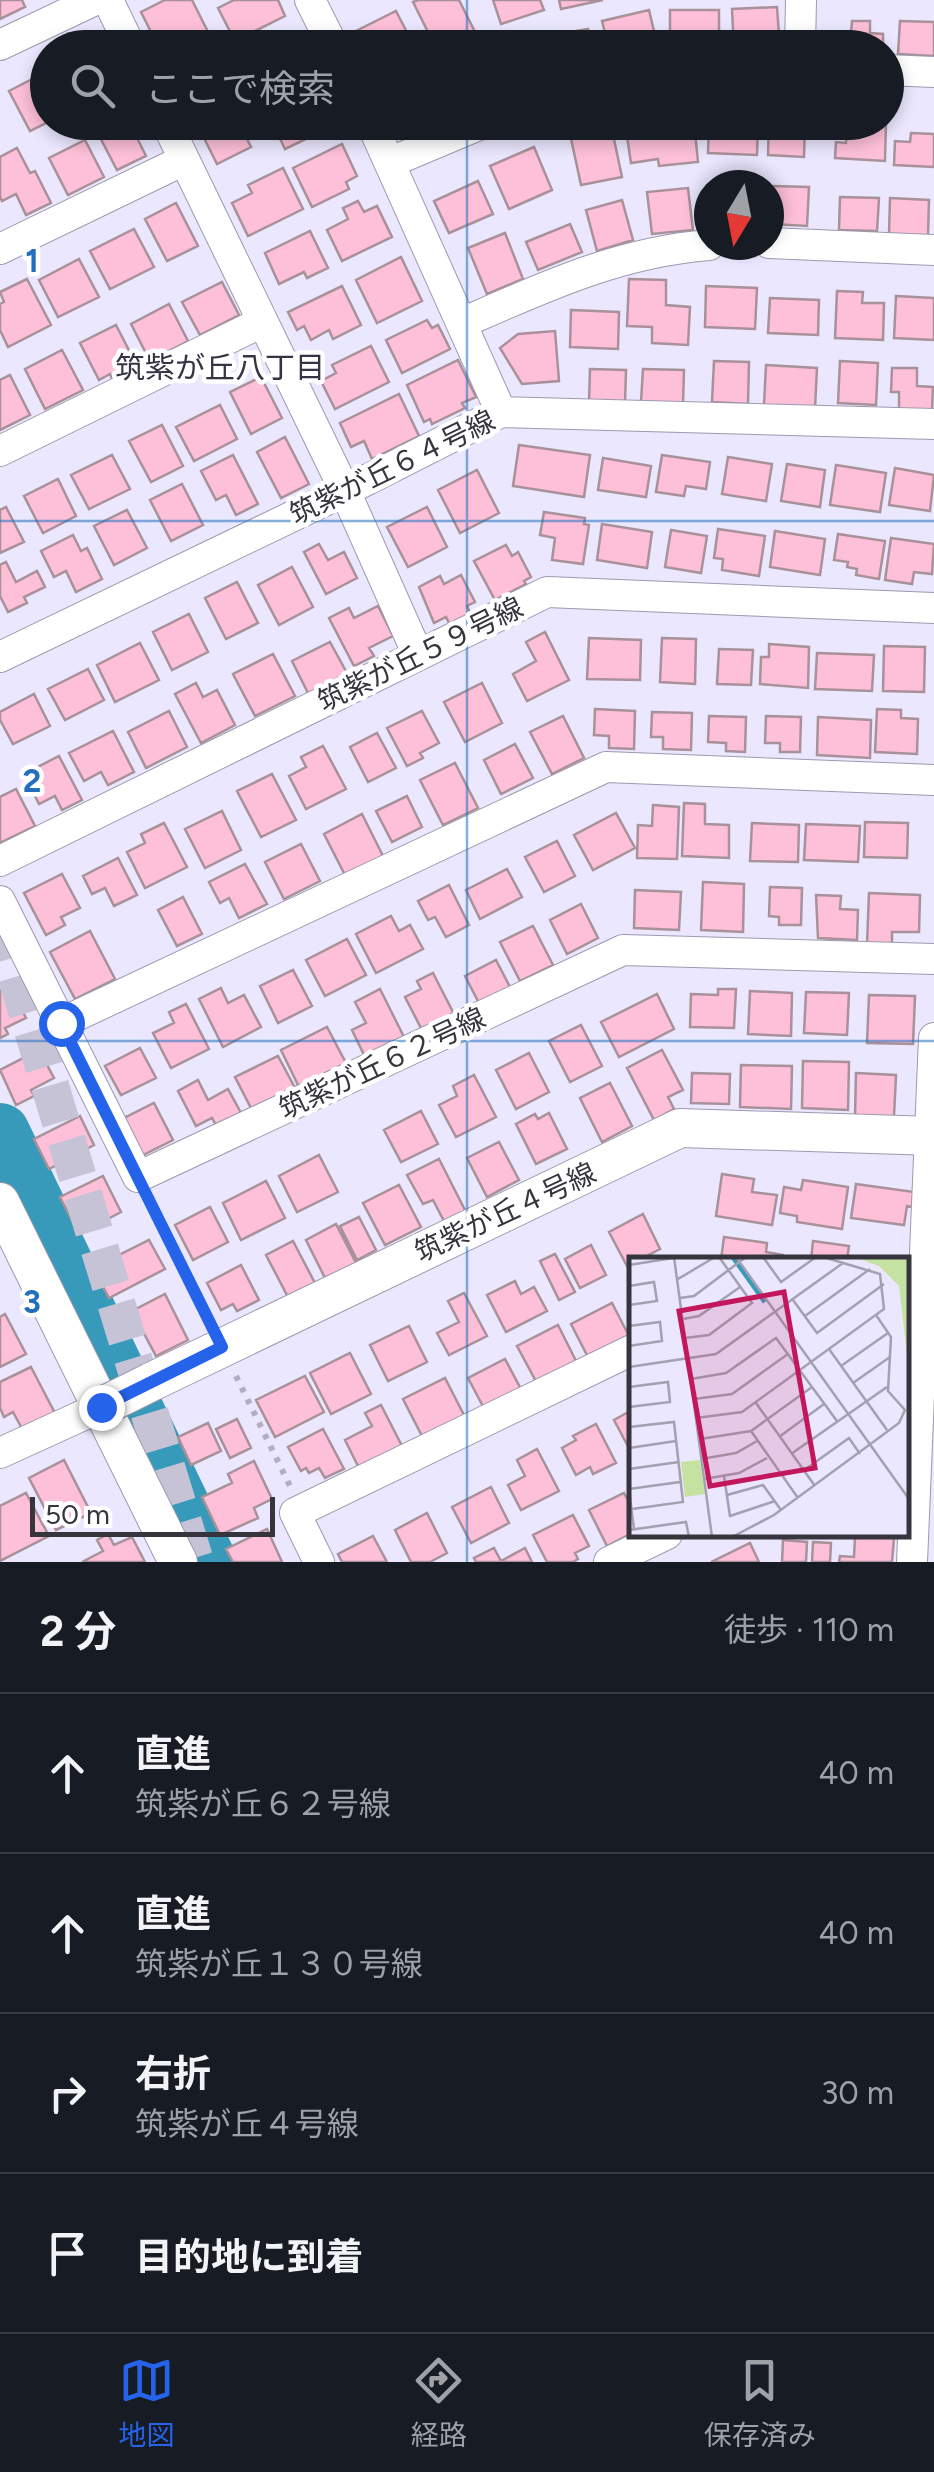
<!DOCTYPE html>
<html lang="ja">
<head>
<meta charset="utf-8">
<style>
  :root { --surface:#171b24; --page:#242831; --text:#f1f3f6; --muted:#9ea1a6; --line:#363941; --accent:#2563eb }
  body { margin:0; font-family:Figtree,"Noto Sans JP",sans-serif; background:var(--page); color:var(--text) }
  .compass { position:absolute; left:694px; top:170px; width:90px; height:90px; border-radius:50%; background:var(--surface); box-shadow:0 5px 15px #0003; rotate:190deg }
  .scale { position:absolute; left:30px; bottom:25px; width:245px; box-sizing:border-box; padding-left:10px; border:5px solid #36353d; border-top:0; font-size:28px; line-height:35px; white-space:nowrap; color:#36353d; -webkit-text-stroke:8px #fff; paint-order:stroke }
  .stop { position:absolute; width:30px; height:30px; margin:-22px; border:8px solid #2563eb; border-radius:50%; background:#fff }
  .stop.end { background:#2563eb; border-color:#fff; box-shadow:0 2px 10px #0008 }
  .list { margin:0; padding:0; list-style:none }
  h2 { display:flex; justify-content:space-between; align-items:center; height:130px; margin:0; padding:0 40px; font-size:42px }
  h2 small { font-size:32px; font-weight:400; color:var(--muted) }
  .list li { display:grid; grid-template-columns:65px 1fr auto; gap:30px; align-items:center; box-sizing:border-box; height:160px; padding:0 40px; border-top:2px solid var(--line) }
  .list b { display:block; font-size:38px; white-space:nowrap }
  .list p { margin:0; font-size:32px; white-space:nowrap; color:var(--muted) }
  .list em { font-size:32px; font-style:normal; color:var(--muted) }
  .icon { flex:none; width:55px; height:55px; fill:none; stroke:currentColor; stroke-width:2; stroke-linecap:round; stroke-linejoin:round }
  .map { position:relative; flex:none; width:934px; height:1562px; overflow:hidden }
  .search { position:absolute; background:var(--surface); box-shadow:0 5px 15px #0003; left:30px; right:30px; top:30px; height:110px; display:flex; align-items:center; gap:25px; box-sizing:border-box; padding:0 35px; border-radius:55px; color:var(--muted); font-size:38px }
  .sheet { height:770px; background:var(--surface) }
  nav { display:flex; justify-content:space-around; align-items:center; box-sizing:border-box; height:140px; border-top:2px solid var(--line); background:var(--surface); font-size:28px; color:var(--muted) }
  nav a { display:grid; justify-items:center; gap:5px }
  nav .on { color:var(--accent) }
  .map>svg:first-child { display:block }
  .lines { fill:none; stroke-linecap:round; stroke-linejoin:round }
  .river { stroke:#389aba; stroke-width:60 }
  .building { fill:#fdc0d8; stroke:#a9919a; stroke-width:2.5 }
  .tertiary-tunnel { stroke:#c7c3d7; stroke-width:38; stroke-dasharray:38 19; stroke-linecap:butt }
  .minor-casing { stroke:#9d99ae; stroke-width:32 }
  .tertiary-casing { stroke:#9d99ae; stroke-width:40 }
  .path { stroke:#b1aec0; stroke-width:6; stroke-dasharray:5 8; stroke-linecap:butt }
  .minor { stroke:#fff; stroke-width:30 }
  .tertiary { stroke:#fff; stroke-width:38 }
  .tertiary-bridge-casing { stroke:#9d99ae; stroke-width:40; stroke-linecap:butt }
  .tertiary-bridge { stroke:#fff; stroke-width:38 }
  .route { stroke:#2563eb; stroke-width:12 }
  .grid { fill:none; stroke:#236fbf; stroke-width:2.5; stroke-opacity:0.55 }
  .labels { text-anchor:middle; stroke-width:9; stroke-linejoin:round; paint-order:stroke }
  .street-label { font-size:28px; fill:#36353d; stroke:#fff }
  .neighbourhood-label { font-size:30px; fill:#363344; stroke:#fff }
  .inset-river { fill:none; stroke:#389aba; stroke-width:5 }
  .inset-road { fill:none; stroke:#a3a0b1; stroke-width:2.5 }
  .view { fill:#c2185b; fill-opacity:0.15; stroke:#c2185b; stroke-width:5 }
  .inset-edge { fill:none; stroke:#36353d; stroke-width:5 }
  .grid-label { font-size:32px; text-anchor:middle; font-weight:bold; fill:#236fbf; stroke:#fff; stroke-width:9; stroke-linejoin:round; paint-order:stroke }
</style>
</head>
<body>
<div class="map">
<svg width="934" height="1562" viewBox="0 0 934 1562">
  <rect width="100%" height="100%" fill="#ebe7fe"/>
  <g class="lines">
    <!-- river -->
    <path class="river" d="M0 1133 207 1562"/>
  </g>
  <!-- building -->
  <path class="building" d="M0 0H22L25 7 0 19Z
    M165 0H192L211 38 190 48H159L141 12Z
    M234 0H278L285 16 235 41 218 8Z
    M418 0H459L474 30 436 48 413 2Z
    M493 0H540L544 10 501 24Z
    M559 0H603L561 9Z
    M777 7 780 48H734L732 9Z
    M649 10 658 48H609L602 21Z
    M670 10H719V48H670Z
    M396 11 415 48H357L350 34Z
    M852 21H870V33L883 34V48H838V32L851 33Z
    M900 21 934 22V56L898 54Z
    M588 29 592 48H557L554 35Z
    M285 34 292 48H257Z
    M48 71V122L30 131 9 91Z
    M92 122H129L146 156 117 170Z
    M204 122H258L262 132 247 139 251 147 217 164 198 126Z
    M272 122H331L333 126 285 149Z
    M398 122H446L407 141Z
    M654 122H694L698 162 659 166 658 159 631 163 626 130 654 125Z
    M709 122H758L757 155 708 153Z
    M769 122H805L804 157 768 155Z
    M847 122H886L885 161 835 158 836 142 846 143Z
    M611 125 622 177 581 185 570 134Z
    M911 133 934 134V167L894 165 895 141 910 142Z
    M85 140 104 177 68 195 49 158Z
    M342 144 357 176 346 182 349 189 312 207 293 168Z
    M534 147 552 190 509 209 490 166Z
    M17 148 30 173 35 171 51 203 26 215 16 194 2 201 0 197V157Z
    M283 168 303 209 248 236 232 203 252 193 248 185Z
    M478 181 493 214 449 233 434 201Z
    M773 186 809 187 807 226 772 224Z
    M688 188 693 230 652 234 647 192Z
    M840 197 879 198 877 231 839 230Z
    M890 198 929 200 928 236 889 235Z
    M622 200 633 240 597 251 586 210Z
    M358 201 364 212 377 206 392 237 342 261 327 230 348 219 343 208Z
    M176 203 198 246 167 261 145 219Z
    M570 224 582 252 538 270 526 242Z
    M134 229 154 267 110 289 90 251Z
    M310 231 328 268 307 278 304 272 279 284 265 253Z
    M505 233 523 279 487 294 468 248Z
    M401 257 422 301 377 323 356 280Z
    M79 259 99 297 58 317 39 280Z
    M27 279 51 325 8 347 0 330V304L4 302 0 292Z
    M629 279 666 280V305L690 307 688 345 652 343V327L627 326Z
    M222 282 239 315 200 335 182 302Z
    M342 286 361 325 333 339 329 330 311 340 304 326 297 330 288 312Z
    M706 286 757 288 755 329 705 327Z
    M837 291 863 292 862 303H884L883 340 835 338Z
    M896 296 934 298V340L894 338Z
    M770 298 819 300 818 335 768 333Z
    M169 304 188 341 150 361 131 324Z
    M571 310 619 312 618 349 570 347Z
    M427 320 432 328 438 325 450 349 402 373 386 340Z
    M116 325 137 366 112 379 110 374 99 380 80 343Z
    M555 331 559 381 522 384 500 348 518 334Z
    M371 346 389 382 335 409 321 381 336 373 332 365Z
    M62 350 83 390 45 409 25 369Z
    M458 360 476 397 462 403 465 408 432 424 430 419 424 422 407 385Z
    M714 361 749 362 748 404 712 402Z
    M840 361 878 363 876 405 838 403Z
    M766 365 817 368 815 408 764 405Z
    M892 368H917V386L933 387 932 410 899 409V392H891Z
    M590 369 626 370 625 403 589 402Z
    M643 369 684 370 683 404 641 402Z
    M10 375 30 415 0 430V380Z
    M261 377 282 418 251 434 230 392Z
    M399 394 419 436 372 459 364 441 351 447 340 423Z
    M220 405 237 439 194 461 176 427Z
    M162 425 183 466 151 482 129 441Z
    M285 437 309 484 281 498 257 452Z
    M519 445 590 455 584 497 513 486Z
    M112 455 130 489 89 509 71 475Z
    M233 455 258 504 236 515 226 495 216 500 201 471Z
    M662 455 710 462 706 489 686 486 684 496 656 492Z
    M728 457 772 464 766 501 722 494Z
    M603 458 651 466 646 497 598 490Z
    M787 464 825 470 820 507 781 501Z
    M836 465 886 473 880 512 830 505Z
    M895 468 934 475 930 511 889 505Z
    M477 470 499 513 460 533 438 490Z
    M58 479 76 516 43 533 24 496Z
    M182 484 203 525 171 541 150 500Z
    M6 507 24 542 0 553V510Z
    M427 507 447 547 408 567 387 527Z
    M127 510 147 548 114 565 94 526Z
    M544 512 585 518 584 524 589 525 583 564 552 560 555 538 540 535Z
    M602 524 652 532 647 568 597 560Z
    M718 529 765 536 759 576 722 570 723 559 714 558Z
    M671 530 707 536 701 573 665 567Z
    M775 531 825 539 820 575 770 567Z
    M838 534 885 541 879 579 856 575 857 569 847 567 848 562 834 560Z
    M73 535 81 551 87 548 102 579 76 592 66 571 54 577 41 551Z
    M891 538 934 544 932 574 914 572 912 584 885 580Z
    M319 544 328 560 344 552 357 578 326 594 304 552Z
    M506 545 512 556 518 552 531 577 524 581 526 584 495 600 474 561Z
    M6 562 16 582 37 571 45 587 24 597 27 603 8 612 0 596V565Z
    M292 567 313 607 279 625 258 585Z
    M461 575 475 602 467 606 473 618 452 629 446 617 434 623 419 587 440 576 444 584Z
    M237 582 258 623 226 639 205 598Z
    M378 606 393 636 369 648 374 656 354 666 329 618 349 608 354 618Z
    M189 614 208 652 172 670 153 632Z
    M545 632 569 680 527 701 513 674 536 661 526 642Z
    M589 638 641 640 640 680 587 679Z
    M662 638 696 639 695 684 660 682Z
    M330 642 348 675 309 695 292 661Z
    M140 643 159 680 115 702 97 665Z
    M769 644 809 647 808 688 760 684 761 657H769Z
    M884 646 925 647 924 692 883 691Z
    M719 649 753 650 751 685 717 684Z
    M817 653 874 655 872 691 815 689Z
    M273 654 295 696 255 716 233 674Z
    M88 669 104 700 65 720 48 689Z
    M196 683 203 697 217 690 235 725 201 743 175 694Z
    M482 683 502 723 465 742 444 702Z
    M34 694 50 726 13 744 0 720V712Z
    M595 709 635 711 634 749 609 748V736L594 735Z
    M877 709 901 710V718L918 719 917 754 875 752Z
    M169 711 187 747 146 768 128 732Z
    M422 711 439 743 420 753 423 758 407 766 387 728Z
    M652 712 692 713 691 750 663 749V737H651Z
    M563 716 584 758 552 774 530 732Z
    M709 716 746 717 745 752 726 751V743L708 742Z
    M766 716 801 717 800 752H780V743H765Z
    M818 717 871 720 870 758 817 755Z
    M113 731 134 772 108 785 101 772 84 781 69 753Z
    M377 733 396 768 368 782 350 747Z
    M515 744 533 778 501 794 484 760Z
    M323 746 346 789 306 809 289 776 306 767 301 757Z
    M59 756 82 800 62 810 55 796 39 804 24 774Z
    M455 763 478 808 443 825 420 780Z
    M272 774 296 820 261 837 237 791Z
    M16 789 35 826 0 843V797Z
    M407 796 422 827 392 842 376 811Z
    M684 803 705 804V824L729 825V858L682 856Z
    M653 805 679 807 677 859 637 858 638 825 652 826Z
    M222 811 241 850 205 868 185 829Z
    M616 813 635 848 593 870 574 835Z
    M362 814 383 856 345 875 324 834Z
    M865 822 908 823 907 858 864 857Z
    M164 823 187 867 145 888 127 852 145 843 141 834Z
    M752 823 799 825 798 862 750 861Z
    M806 824 860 826 858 862 804 860Z
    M557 841 575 876 544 892 525 857Z
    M301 844 320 881 284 899 265 862Z
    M118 858 137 895 114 906 105 888 92 894 83 876Z
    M245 864 267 904 239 918 229 898 220 903 209 882Z
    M507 869 522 897 480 919 466 890Z
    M62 874 80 908 61 917 65 925 46 935 24 893Z
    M703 882 744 884 743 932 701 930Z
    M449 885 469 925 446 937 435 917 428 920 418 901Z
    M770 887 802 888 801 925H779V917L769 916Z
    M635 890 681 892 679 930 634 928Z
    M869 893 920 895 919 932H892V945L867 944Z
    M816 895 841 896 840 909 858 910 857 940 818 938Z
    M183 897 202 934 177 946 158 910Z
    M581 904 598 938 567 954 550 920Z
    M391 916 399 931 410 925 423 949 376 973 356 934Z
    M533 926 553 965 520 981 500 942Z
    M90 931 115 979 75 999 50 952Z
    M347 939 366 975 325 996 306 960Z
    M496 960 511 989 480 1005 465 976Z
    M293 970 312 1006 278 1023 260 986Z
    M433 973 455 1016 423 1032 405 997 421 989 417 981Z
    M10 986 26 1018 5 1028 8 1034 0 1038V991Z
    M221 988 228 1003 244 995 261 1027 223 1047 199 999Z
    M380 989 405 1039 366 1059 352 1030 366 1023 355 1002Z
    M718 989H736L734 1028 690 1027 691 994 718 995Z
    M750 991 792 993 791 1036 748 1034Z
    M806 992 849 993 847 1035 804 1033Z
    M657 994 674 1029 619 1057 601 1022Z
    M869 995 915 996 913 1044 867 1043Z
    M186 1004 209 1049 171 1068 153 1033 174 1023 169 1012Z
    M581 1025 602 1066 570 1082 549 1041Z
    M327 1027 346 1063 299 1087 281 1050Z
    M140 1048 156 1078 121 1095 105 1066Z
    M39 1050 54 1078 31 1090 34 1096 16 1105 0 1070Z
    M662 1050 683 1090 668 1097 674 1109 654 1120 627 1068Z
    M529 1053 549 1092 516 1109 496 1070Z
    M278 1056 295 1088 252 1110 235 1077Z
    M803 1061 849 1062 848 1110 802 1108Z
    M741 1065 792 1066 791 1109 740 1107Z
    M692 1073 730 1074 729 1104 691 1103Z
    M856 1073 896 1075 894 1117 855 1116Z
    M474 1075 496 1117 456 1137 439 1105 457 1096 453 1086Z
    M198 1080 208 1100 228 1089 241 1113 216 1125 212 1118 196 1126 178 1091Z
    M610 1083 632 1126 602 1142 580 1098Z
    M154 1103 173 1140 143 1155 124 1118Z
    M421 1111 438 1144 401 1162 384 1130Z
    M549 1113 567 1149 536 1164 516 1124 535 1114 538 1119Z
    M80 1116 94 1145 49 1169 34 1139Z
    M499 1142 519 1180 487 1197 467 1158Z
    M319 1155 338 1192 297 1212 279 1176Z
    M439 1159 467 1214 446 1225 433 1200 423 1204 407 1175Z
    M722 1174 754 1179 752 1192 777 1195 772 1225 716 1216Z
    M103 1176 121 1212 79 1234 60 1197Z
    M803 1180 848 1187 842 1229 797 1222V1216L780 1213 784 1187 801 1190Z
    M266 1181 285 1218 241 1240 223 1203Z
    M856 1184 914 1192 912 1207 907 1206 904 1225 851 1218Z
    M399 1185 421 1227 385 1245 363 1203Z
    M210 1207 228 1242 193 1260 175 1225Z
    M643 1214 660 1249 639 1260H632L627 1266 609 1232Z
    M359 1217 376 1250 357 1260 340 1226Z
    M336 1224 356 1263 325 1278 306 1240Z
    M724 1237 767 1243 766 1252 783 1255 782 1260H721Z
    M149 1240 165 1269 109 1298 93 1268Z
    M293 1241 316 1285 289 1299 266 1255Z
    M813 1241 849 1246 847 1260H811Z
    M591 1245 606 1275 580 1288 565 1259Z
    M555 1254 575 1292 559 1300 540 1261Z
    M241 1265 259 1300 237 1311 233 1304 221 1310 207 1283Z
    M515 1281 521 1294 534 1287 547 1311 506 1332 487 1295Z
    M464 1293 487 1336 449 1355 437 1333 459 1322 448 1301Z
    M165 1294 188 1340 156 1356 132 1311Z
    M612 1303 630 1338 589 1359 571 1324Z
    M5 1314 26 1354 0 1367V1317Z
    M558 1325 578 1365 538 1385 517 1346Z
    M409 1326 427 1362 388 1381 370 1345Z
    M350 1353 371 1394 331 1414 310 1373Z
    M505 1359 522 1391 485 1410 468 1378Z
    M31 1367 58 1419 26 1436 13 1412 4 1417 0 1408V1382Z
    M305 1376 324 1412 275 1437 256 1400Z
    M445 1378 465 1417 423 1438 403 1399Z
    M381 1405 402 1446 359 1468 345 1440 372 1426 365 1413Z
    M632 1410V1454L614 1420Z
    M237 1419 251 1448 230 1458 216 1429Z
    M208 1423 221 1451 191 1465 178 1437Z
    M596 1424 616 1463 593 1474 590 1467 576 1475 562 1448 576 1440 573 1436Z
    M323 1429 344 1469 325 1478 319 1468 309 1473 306 1468 301 1471 288 1447Z
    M537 1449 559 1491 521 1510 508 1485 525 1476 517 1460Z
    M64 1460 91 1513 56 1530 29 1478Z
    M254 1461 272 1499 254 1508 258 1518 220 1535 202 1497 232 1483 228 1474Z
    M491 1487 509 1523 471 1543 452 1507Z
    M26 1493 49 1536 0 1561V1506Z
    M624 1493 632 1508V1533L607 1546 589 1510Z
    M427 1513 447 1553 430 1562H411L395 1530Z
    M573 1515 589 1546 575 1553 578 1559 573 1562H547L533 1535Z
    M267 1529 282 1562H233L226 1549Z
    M108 1534 114 1545 132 1537 145 1562H82L103 1551 97 1540Z
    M373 1536 387 1562H342L338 1554Z
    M855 1536 894 1538 892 1562H839L840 1556 854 1557Z
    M783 1540 807 1542 806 1562H782Z
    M813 1542 831 1543 830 1562H812Z
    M750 1543 759 1562H711Z
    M494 1548 501 1561 525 1548 532 1562H476L474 1558Z"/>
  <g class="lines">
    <!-- tertiary-tunnel -->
    <path class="tertiary-tunnel" d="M0 922 195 1562"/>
    <defs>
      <path id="minor" d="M108 0 131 48
        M310 0 334 48
        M0 45 95 0
        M800 48 801 0
        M886 70 934 72
        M166 122 345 491 418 655
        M371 122 501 412
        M391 162 486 122
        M769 243 934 250
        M0 249 184 160
        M462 323C544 287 619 252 709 245
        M0 451 262 322
        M0 657 345 491 501 412 934 424
        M0 861 547 592 934 608
        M0 901 138 1177 623 950 934 959
        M61 1023 606 767 934 780
        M0 1453 101 1407
        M319 1562 295 1513 632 1350
        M609 1562 667 1534
        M912 1562 934 1038"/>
      <path id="tertiary" d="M0 1202 178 1562
        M151 1382 680 1128 934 1136"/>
    </defs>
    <!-- minor casing -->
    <use href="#minor" class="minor-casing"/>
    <!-- tertiary casing -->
    <use href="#tertiary" class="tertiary-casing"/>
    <!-- path -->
    <path class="path" d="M150 1201 209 1320
      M236 1376 290 1486"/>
    <!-- minor -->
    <use href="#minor" class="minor"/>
    <!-- tertiary -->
    <use href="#tertiary" class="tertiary"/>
    <defs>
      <path id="tertiary-bridge" d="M101 1407 151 1382"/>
    </defs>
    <!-- tertiary-bridge casing -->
    <use href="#tertiary-bridge" class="tertiary-bridge-casing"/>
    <!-- tertiary-bridge -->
    <use href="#tertiary-bridge" class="tertiary-bridge"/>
  </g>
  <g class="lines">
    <!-- route -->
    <path class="route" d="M61 1023 222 1347 101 1407"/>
  </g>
  <!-- grid -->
  <path class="grid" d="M467 0V48M467 122V1562M0 521H934M0 1041H934"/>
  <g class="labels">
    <!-- street labels -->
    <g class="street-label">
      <text transform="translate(392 467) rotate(-26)" y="10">筑紫が丘６４号線</text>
      <text transform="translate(420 654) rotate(-26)" y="10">筑紫が丘５９号線</text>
      <text transform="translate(382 1063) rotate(-25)" y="10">筑紫が丘６２号線</text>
      <text transform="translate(505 1212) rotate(-25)" y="10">筑紫が丘４号線</text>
    </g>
    <!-- neighbourhood labels -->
    <g class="neighbourhood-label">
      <text x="220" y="378">筑紫が丘八丁目</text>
    </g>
  </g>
  <!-- overview -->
  <g transform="translate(629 1257)">
    <rect width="280" height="280" fill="#ebe7fe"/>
    <path d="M225 0H280V114L270 29 250 9ZM71 203 76 237 56 240 52 205Z" fill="#c6e2a0"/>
    <path class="inset-river" d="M104 0 136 45"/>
    <path class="inset-road" d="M45 0 83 280M107 0 280 242M134 0 152 25 187 0M0 8 44 1M49 22 86 0M0 29 25 25 28 44 0 48M51 41 65 39 117 0M164 43 188 76 255 27M176 59 241 12M54 62 70 59 111 30M0 69 31 65 33 84 0 89M56 81 80 78 123 46 90 0M200 92 258 173M212 109 259 76M0 110 87 97 214 6M62 122 97 116 147 81 208 164M224 126 261 100M0 130 39 125 41 145 0 150M65 142 103 137 159 97M127 146 186 229M67 161 113 155 255 52 251 17 194 0M0 170 45 165 54 245 3 252M122 174 169 241M150 180 195 147M71 182 122 174 183 130M0 191 47 184M162 197 258 130M72 202 107 196 128 184M0 212 50 205M174 214 220 181 231 197M95 219 101 259 146 244M75 222 110 216 138 201M0 232 51 225M0 233 5 272M98 238 134 228 152 253M0 273 57 265 60 280M103 280 145 258 270 166 276 153 259 134 262 80 247 58"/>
    <path class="view" d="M155 35 186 211 81 229 50 54Z"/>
    <rect width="280" height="280" class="inset-edge"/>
  </g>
  <g class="grid-label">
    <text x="32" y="272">1</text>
    <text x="32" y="792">2</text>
    <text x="32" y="1313">3</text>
  </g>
</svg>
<svg class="compass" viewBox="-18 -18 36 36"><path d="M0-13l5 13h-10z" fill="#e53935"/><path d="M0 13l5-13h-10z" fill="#9ea1a6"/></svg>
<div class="scale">50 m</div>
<div class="stop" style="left:61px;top:1023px"></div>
<div class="stop end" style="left:101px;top:1407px"></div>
<div class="search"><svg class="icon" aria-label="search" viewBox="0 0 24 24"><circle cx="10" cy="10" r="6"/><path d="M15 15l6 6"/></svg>ここで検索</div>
</div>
<section class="sheet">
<h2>2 分<small>徒歩 · 110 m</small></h2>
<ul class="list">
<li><svg class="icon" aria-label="ahead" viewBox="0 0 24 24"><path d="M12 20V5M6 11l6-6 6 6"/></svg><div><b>直進</b><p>筑紫が丘６２号線</p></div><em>40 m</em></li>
<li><svg class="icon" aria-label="ahead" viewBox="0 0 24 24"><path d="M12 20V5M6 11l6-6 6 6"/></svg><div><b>直進</b><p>筑紫が丘１３０号線</p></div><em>40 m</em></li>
<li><svg class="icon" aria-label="right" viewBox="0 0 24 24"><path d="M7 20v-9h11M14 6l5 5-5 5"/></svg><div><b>右折</b><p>筑紫が丘４号線</p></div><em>30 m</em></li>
<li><svg class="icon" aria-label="arrive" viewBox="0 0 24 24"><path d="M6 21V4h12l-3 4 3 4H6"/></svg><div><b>目的地に到着</b></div></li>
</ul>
</section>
<nav>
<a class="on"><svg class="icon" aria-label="map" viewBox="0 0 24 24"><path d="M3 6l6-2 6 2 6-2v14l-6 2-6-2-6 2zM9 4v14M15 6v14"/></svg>地図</a>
<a><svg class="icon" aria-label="directions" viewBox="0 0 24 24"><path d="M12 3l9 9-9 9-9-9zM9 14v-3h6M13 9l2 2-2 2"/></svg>経路</a>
<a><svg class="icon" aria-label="saved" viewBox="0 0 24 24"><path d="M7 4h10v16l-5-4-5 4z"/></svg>保存済み</a>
</nav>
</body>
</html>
